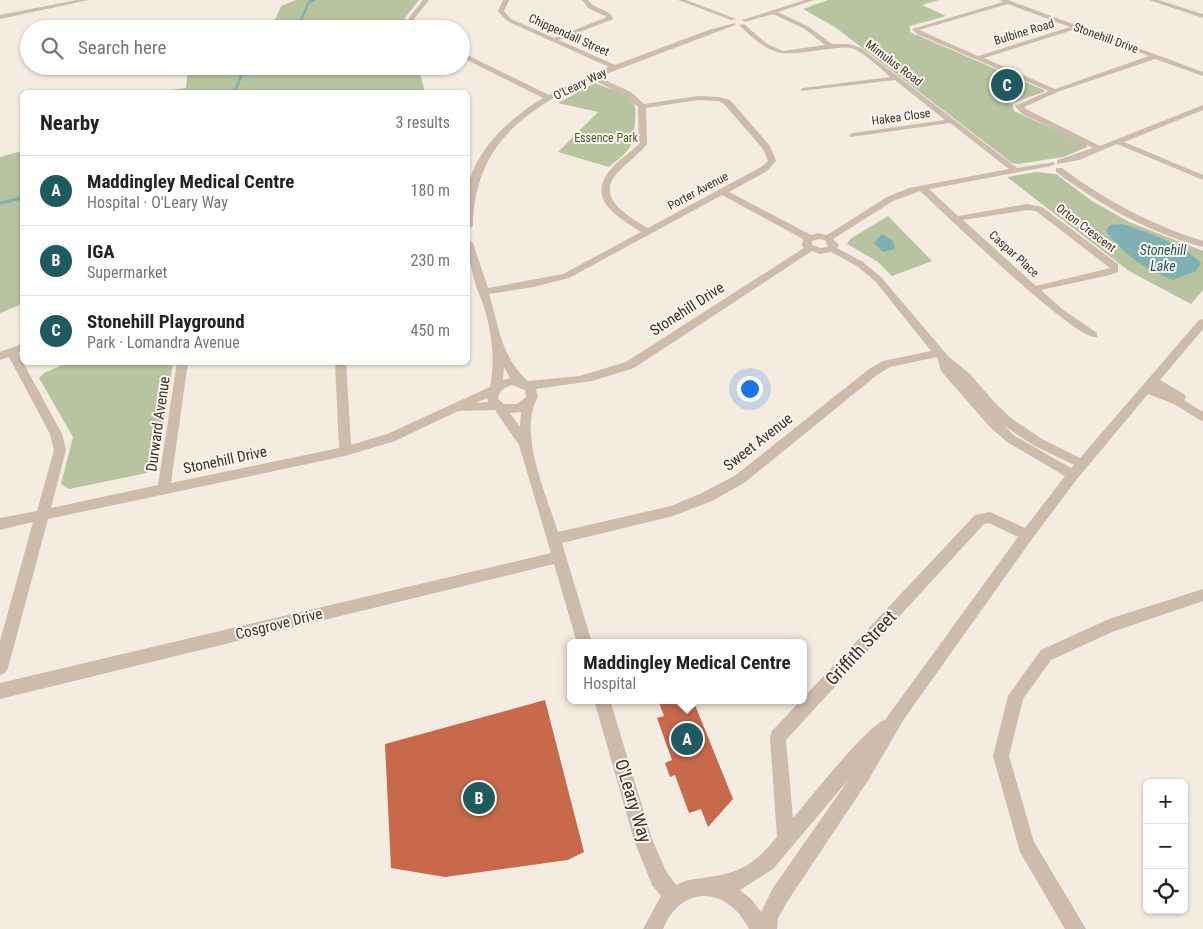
<!DOCTYPE html>
<html lang="en">
<head>
<meta charset="utf-8">
<style>
  :root { --surface:#fff; --page:#f2f2f2; --text:#222; --muted:#767676; --line:#e0e0e0; --accent:#1f5a5e }
  body { margin:0; font-family:"Roboto Condensed",sans-serif; background:var(--page); color:var(--text) }
  .controls { position:absolute; right:15px; bottom:15px; display:grid; overflow:hidden; border-radius:8px; box-shadow:0 1px 4px #0004 }
  .controls button { width:45px; height:45px; display:grid; place-items:center; padding:0; border:0; border-bottom:1px solid var(--line); background:var(--surface); color:var(--text); font:25px sans-serif }
  .you { position:absolute; left:749px; top:388px; width:18px; height:18px; margin:-12px; border:4px solid #fff; border-radius:50%; background:#1a73e8; box-shadow:0 0 0 8px #1a73e833 }
  .badge { display:grid; place-items:center; width:32px; height:32px; border-radius:50%; background:var(--accent); color:#fff; font-size:16px; font-weight:700 }
  .pin { position:absolute; translate:-50% -50%; border:2px solid #fff; box-shadow:0 1px 5px #0006 }
  .popup { position:absolute; left:567px; top:639px; width:240px; height:65px; box-sizing:border-box; display:grid; place-content:center; border-radius:8px; background:var(--surface); filter:drop-shadow(0 1px 4px #0005); font-size:16px; white-space:nowrap; color:var(--muted) }
  .popup b { font-size:19px; color:var(--text) }
  .popup::after { content:''; position:absolute; left:50%; top:100%; margin-left:-10px; border:10px solid transparent; border-top-color:var(--surface) }
  .list { margin:0; padding:0; list-style:none }
  h2 { display:flex; justify-content:space-between; align-items:center; height:65px; margin:0; padding:0 20px; font-size:21px }
  h2 small { font-size:16px; font-weight:400; color:var(--muted) }
  .list li { display:grid; grid-template-columns:32px 1fr auto; gap:15px; align-items:center; box-sizing:border-box; height:70px; padding:0 20px; border-top:1px solid var(--line) }
  .list b { display:block; font-size:19px; white-space:nowrap }
  .list p { margin:0; font-size:16px; white-space:nowrap; color:var(--muted) }
  .list em { font-size:16px; font-style:normal; color:var(--muted) }
  .icon { flex:none; width:28px; height:28px; fill:none; stroke:currentColor; stroke-width:2; stroke-linecap:round; stroke-linejoin:round }
  .map { position:relative; flex:none; width:1203px; height:929px; overflow:hidden }
  .search { position:absolute; background:var(--surface); box-shadow:0 1px 4px #0004; left:20px; top:20px; width:450px; height:55px; display:flex; align-items:center; gap:12px; box-sizing:border-box; padding:0 18px; border-radius:28px; color:var(--muted); font-size:19px }
  .panel { position:absolute; background:var(--surface); box-shadow:0 1px 4px #0004; left:20px; top:90px; width:450px; height:275px; border-radius:8px }
  .map>svg:first-child { display:block }
  .green { fill:#b8c4a0 }
  .water { fill:#7fb0b2 }
  .lines { fill:none; stroke-linecap:round; stroke-linejoin:round }
  .stream-far1 { stroke:#7fb0b2; stroke-width:2.5 }
  .stream { stroke:#7fb0b2; stroke-width:3 }
  .building { fill:#c8694b }
  .minor { fill:#cdbbac; fill-rule:evenodd }
  .labels { text-anchor:middle; stroke-width:4; stroke-linejoin:round; paint-order:stroke }
  .far-street-label { font-size:12px; fill:#3b302b; stroke:#fbf5ee }
  .far-park-label { font-size:12px; fill:#4a5a2e; stroke:#fbf5ee }
  .far-water-label { font-size:14px; font-style:italic; fill:#1f5a5e; stroke:#fbf5ee }
  .street-label { font-size:15px; fill:#3b302b; stroke:#fbf5ee }
  .near-street-label { font-size:18px; fill:#3b302b; stroke:#fbf5ee }
</style>
</head>
<body>
<div class="map">
<svg width="1203" height="929" viewBox="0 0 1203 929">
  <rect width="100%" height="100%" fill="#f4ebe1"/>
  <!-- green -->
  <path class="green" d="M296 0H419L405 18 407 29H221L230 21H249L260 27 274 22 281 6Z
    M828 0H939L922 5 946 16 910 26V32L1044 90V92L1012 103 1014 111 1086 144 1087 147 1063 157 1018 164 1012 163 835 27 803 9Z
    M188 66H418L425 92H153L186 88Z
    M595 83C606 88 626 92 633 103 637 109 635 115 635 122 632 150 631 149 609 167L558 152 598 112 558 103Z
    M22 151V304L0 313V157Z
    M1036 172 1056 174 1092 201 1129 222 1203 251V290L1191 304 1129 271 1007 177Z
    M888 216 932 261 892 276 878 262 847 244 850 239Z
    M67 363H173L157 465 147 473 69 489 61 484 73 437 39 378 44 373Z"/>
  <!-- water -->
  <path class="water" d="M1122 224C1148 232 1181 244 1201 263L1196 271 1173 280C1147 270 1122 254 1106 231L1110 225Z
    M882 234 893 241 895 249 883 252 874 243Z"/>
  <g class="lines">
    <!-- stream-far1 -->
    <path class="stream-far1" d="M288 29 300 22 309 2 314 0
      M230 92 236 89 245 66"/>
    <!-- stream -->
    <path class="stream" d="M0 203 22 198"/>
  </g>
  <!-- building -->
  <path class="building" d="M545 700 584 852 568 860 445 877 391 868 385 744Z
    M658 700H693L733 799 708 827 701 809 689 813 675 775 670 777 665 763 672 760 657 718 664 716Z"/>
  <g class="lines">
    <!-- minor -->
    <path class="minor" d="M77 0H89L0 19V15Z
      M423 0H429L414 19 417 29H411L408 19Z
      M503 0H509L504 11 511 19 554 38 607 17 588 8 582 0H588C594 10 611 9 613 19L559 40 615 65 709 30 735 23V25L598 77 631 92 644 104 698 96 719 97 730 100 770 146 776 161 767 171 729 192 811 235 818 233 827 235 887 197 909 188 1009 169 950 123 850 137 849 135 853 133 945 120 895 80 801 91V89L803 88 890 77C880 68 868 56 856 50 848 46 838 48 830 49 782 54 777 62 739 25L744 24 767 44 783 51 825 45 805 29 773 14 745 22 742 20 805 0H814L778 12 809 27 832 44H849L861 48 1017 168 1054 162 1055 164 1051 166 929 189 958 216 1027 204 1042 207 1118 264V272L1110 275 1041 290 1062 309 1097 333V337C1078 343 942 211 920 191L893 201 833 239 839 245 837 248 863 262 881 277 948 356 970 374 995 403 1011 418 1042 439 1080 458 1199 320 1203 319V329L1160 380 1184 394 1186 397 1184 400 1203 412V422L1174 404 1148 394 1077 479 1032 539 904 719 869 779 787 902 778 918 777 929H749C728 887 682 883 663 929H643L661 896 652 885 634 840 594 700H610L652 839 666 871 676 885C687 879 697 879 709 877 743 872 755 863 777 837L770 737 772 731 975 515 990 512 1025 528 1065 476 1007 442 989 426 941 371 937 357 890 367 877 375 744 483 712 501 673 516 562 543 592 643H577L554 564 0 699V683L551 553 519 445 495 410 458 411 395 441 345 456 48 519 8 668 5 673 0 675V641L33 522 0 530V518L37 511 54 450 50 434 9 357 0 360V352L22 344V351L18 353 62 434 66 450 51 508 158 485 177 362H188L171 483 339 448 335 362H346L351 445 387 434 490 387C496 358 491 324 480 296 473 279 468 259 468 240L473 243 488 288 563 274 641 232C618 217 586 200 610 170 618 160 630 153 639 144L638 107 625 96 592 79C524 109 474 146 473 226L468 229C468 216 466 202 468 189 474 150 511 117 543 98L461 57V52L549 95 589 75 609 67 507 21 498 11ZM698 100 718 101 724 104 763 149 768 161 761 167 648 228C628 216 593 197 619 171 628 162 639 154 647 144L646 108ZM722 195 803 239 802 246 804 248 626 362 579 376 528 381C500 355 500 329 489 294L533 287 569 278ZM1027 210 1036 211 1110 268 1036 286 963 220ZM819 239 825 240 828 247 821 248 812 245V241ZM812 251 820 254 831 252 857 266 875 281 931 351 883 361 869 369 736 475 702 493 671 506 558 532C547 496 517 432 538 397L536 389 592 381 634 368ZM504 367 510 378 503 380ZM512 385 525 390 526 397 517 404H504L498 399C499 390 504 388 512 385ZM487 398 488 402 476 403ZM521 412 520 427 510 413ZM1003 425 1033 445 1074 465 1071 468 1015 436ZM989 523 1018 537 885 720C868 724 808 801 793 818L786 740 984 524ZM849 779 773 888 761 912 752 900 740 890 773 869Z
      M678 0H686L736 19 731 20Z
      M1000 0H1008L1203 72V76L1155 59 1060 91 1024 107 1028 110 1100 146 1203 105V110L1124 142 1203 175V180L1117 144 1079 160 1057 164V160L1093 148 1022 114 1015 106 1049 91 917 34 912 29 1003 2ZM1008 4 1070 27 978 56 919 30ZM1076 29 1149 56 1055 89 984 58Z
      M1149 0H1158L1203 14V18Z
      M1056 168H1062C1105 200 1151 225 1203 241V247C1149 233 1101 205 1056 172Z
      M1203 589V601L1112 632 1051 660 1023 699 1009 756 1034 842 1086 929H1065L1020 852 993 756 1008 696 1041 650 1109 619Z"/>
  </g>
  <g class="labels">
    <!-- far-street labels -->
    <g class="far-street-label">
      <text transform="translate(1024 32) rotate(-17)" y="4">Bulbine Road</text>
      <text transform="translate(569 35) rotate(24)" y="4">Chippendall Street</text>
      <text transform="translate(1106 38) rotate(20)" y="4">Stonehill Drive</text>
      <text transform="translate(894 63) rotate(37)" y="4">Mimulus Road</text>
      <text transform="translate(580 84) rotate(-26)" y="4">O'Leary Way</text>
      <text transform="translate(901 117) rotate(-8)" y="4">Hakea Close</text>
      <text transform="translate(698 191) rotate(-28)" y="4">Porter Avenue</text>
      <text transform="translate(1086 228) rotate(37)" y="4">Orton Crescent</text>
      <text transform="translate(1014 254) rotate(42)" y="4">Caspar Place</text>
    </g>
    <!-- far-park labels -->
    <g class="far-park-label">
      <text x="606" y="142">Essence Park</text>
    </g>
    <!-- far-water labels -->
    <g class="far-water-label">
      <text x="1163" y="255">Stonehill<tspan x="1163" dy="16">Lake</tspan></text>
    </g>
    <!-- street labels -->
    <g class="street-label">
      <text transform="translate(687 309) rotate(-33)" y="5">Stonehill Drive</text>
      <text transform="translate(158 424) rotate(-82)" y="5">Durward Avenue</text>
      <text transform="translate(758 442) rotate(-38)" y="5">Sweet Avenue</text>
      <text transform="translate(225 460) rotate(-12)" y="5">Stonehill Drive</text>
      <text transform="translate(279 624) rotate(-14)" y="5">Cosgrove Drive</text>
    </g>
    <!-- near-street labels -->
    <g class="near-street-label">
      <text transform="translate(861 648) rotate(-47)" y="6">Griffith Street</text>
      <text transform="translate(633 801) rotate(73)" y="6">O'Leary Way</text>
    </g>
  </g>
</svg>
<div class="controls">
<button>+</button>
<button>−</button>
<button><svg class="icon" aria-label="locate" viewBox="0 0 24 24"><circle cx="12" cy="12" r="6"/><path d="M12 2v4M12 18v4M2 12h4M18 12h4"/></svg></button>
</div>
<div class="you"></div>
<div class="pin badge" style="left:687px;top:739px">A</div>
<div class="popup"><b>Maddingley Medical Centre</b>Hospital</div>
<div class="pin badge" style="left:479px;top:798px">B</div>
<div class="pin badge" style="left:1007px;top:85px">C</div>
<div class="search"><svg class="icon" aria-label="search" viewBox="0 0 24 24"><circle cx="10" cy="10" r="6"/><path d="M15 15l6 6"/></svg>Search here</div>
<section class="panel">
<h2>Nearby<small>3 results</small></h2>
<ul class="list">
<li><span class="badge">A</span><div><b>Maddingley Medical Centre</b><p>Hospital · O'Leary Way</p></div><em>180 m</em></li>
<li><span class="badge">B</span><div><b>IGA</b><p>Supermarket</p></div><em>230 m</em></li>
<li><span class="badge">C</span><div><b>Stonehill Playground</b><p>Park · Lomandra Avenue</p></div><em>450 m</em></li>
</ul>
</section>
</div>
</body>
</html>
